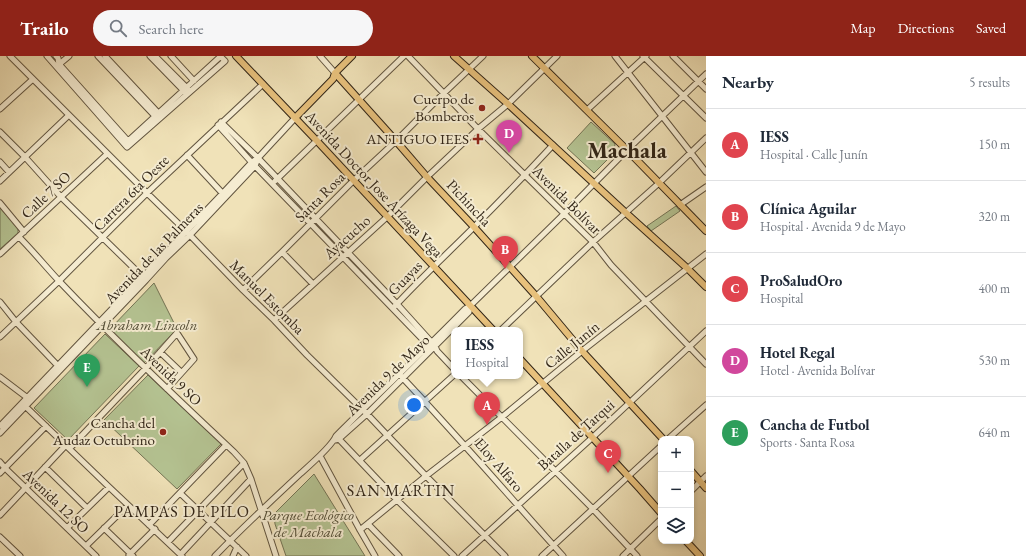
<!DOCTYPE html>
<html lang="en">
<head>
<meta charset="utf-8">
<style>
  :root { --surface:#fff; --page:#f6f6f7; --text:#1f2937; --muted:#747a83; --line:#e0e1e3; --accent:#8f2418 }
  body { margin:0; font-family:"EB Garamond",serif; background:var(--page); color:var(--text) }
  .controls { position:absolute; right:12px; bottom:12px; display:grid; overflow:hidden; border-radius:8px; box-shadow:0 2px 6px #0003 }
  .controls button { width:36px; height:36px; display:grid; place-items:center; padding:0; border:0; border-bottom:1px solid var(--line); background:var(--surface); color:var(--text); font:20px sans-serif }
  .you { position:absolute; left:414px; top:349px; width:14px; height:14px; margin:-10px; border:3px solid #fff; border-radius:50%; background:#1a73e8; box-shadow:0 0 0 6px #1a73e833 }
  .badge { display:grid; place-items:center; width:26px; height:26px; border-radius:50%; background:var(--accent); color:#fff; font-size:13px; font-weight:700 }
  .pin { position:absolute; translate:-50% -33px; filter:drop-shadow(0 1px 2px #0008) }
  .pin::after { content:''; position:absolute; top:21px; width:14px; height:12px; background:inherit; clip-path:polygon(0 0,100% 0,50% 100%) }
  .popup { position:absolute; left:451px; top:271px; width:72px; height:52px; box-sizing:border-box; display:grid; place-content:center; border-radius:8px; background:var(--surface); filter:drop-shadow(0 1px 3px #0005); font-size:13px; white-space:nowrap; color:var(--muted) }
  .popup b { font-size:15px; color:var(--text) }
  .popup::after { content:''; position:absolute; left:50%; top:100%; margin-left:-8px; border:8px solid transparent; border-top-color:var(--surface) }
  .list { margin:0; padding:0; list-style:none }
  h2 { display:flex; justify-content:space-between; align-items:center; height:52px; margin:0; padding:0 16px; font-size:17px }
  h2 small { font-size:13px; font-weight:400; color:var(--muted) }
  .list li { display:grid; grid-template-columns:26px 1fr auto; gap:12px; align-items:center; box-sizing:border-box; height:72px; padding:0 16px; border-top:1px solid var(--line) }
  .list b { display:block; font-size:15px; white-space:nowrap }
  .list p { margin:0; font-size:13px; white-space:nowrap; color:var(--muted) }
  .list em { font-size:13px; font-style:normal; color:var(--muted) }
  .icon { flex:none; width:22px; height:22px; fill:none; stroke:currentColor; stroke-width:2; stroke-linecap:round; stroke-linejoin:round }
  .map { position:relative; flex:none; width:706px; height:500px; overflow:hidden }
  header { display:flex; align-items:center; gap:24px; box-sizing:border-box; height:56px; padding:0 20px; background:var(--accent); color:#fff }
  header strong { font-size:19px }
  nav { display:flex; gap:22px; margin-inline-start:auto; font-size:14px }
  .search { width:280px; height:36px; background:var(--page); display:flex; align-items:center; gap:10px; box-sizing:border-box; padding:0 14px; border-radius:22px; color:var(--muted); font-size:15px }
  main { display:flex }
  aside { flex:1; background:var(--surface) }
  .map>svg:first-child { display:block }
  .green { fill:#b5c493; stroke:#737455 }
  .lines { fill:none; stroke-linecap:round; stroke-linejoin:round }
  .minor-casing { stroke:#61543f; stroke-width:7 }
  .major-casing { stroke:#312517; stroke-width:8 }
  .minor { stroke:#f5ecd1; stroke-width:5 }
  .major { stroke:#e8c17c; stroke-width:6 }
  .poi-dot { fill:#8f2418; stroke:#f5ecd1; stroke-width:1.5 }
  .labels { text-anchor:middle; stroke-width:4; stroke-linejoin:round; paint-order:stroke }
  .poi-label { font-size:15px; fill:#312517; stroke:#f5ecd1; text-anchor:end }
  .street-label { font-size:15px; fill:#312517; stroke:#f5ecd1 }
  .park-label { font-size:15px; font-style:italic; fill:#524d36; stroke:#f5ecd1 }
  .neighbourhood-label { font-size:16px; letter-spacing:1px; fill:#312517; stroke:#f5ecd1 }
  .town-label { font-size:23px; font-weight:bold; fill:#312517; stroke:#f5ecd1 }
</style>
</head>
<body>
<header>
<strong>Trailo</strong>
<div class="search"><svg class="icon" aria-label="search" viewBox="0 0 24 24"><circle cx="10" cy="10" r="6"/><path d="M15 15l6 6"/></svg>Search here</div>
<nav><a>Map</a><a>Directions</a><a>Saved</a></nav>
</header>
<main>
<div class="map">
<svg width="706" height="500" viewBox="0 0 706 500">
  <rect width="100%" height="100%" fill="#f0e2b8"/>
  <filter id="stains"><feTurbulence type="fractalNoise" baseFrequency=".005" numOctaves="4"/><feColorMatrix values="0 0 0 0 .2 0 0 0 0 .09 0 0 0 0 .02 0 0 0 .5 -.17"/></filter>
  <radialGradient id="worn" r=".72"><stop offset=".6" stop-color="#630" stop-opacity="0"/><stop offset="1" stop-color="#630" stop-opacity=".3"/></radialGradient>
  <!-- green -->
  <path class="green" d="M591 66 615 88 614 97 594 117 567 92Z
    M676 150 680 155 651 175 647 170Z
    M0 152 18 172V177L0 193Z
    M154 227 177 273 143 308 110 273Z
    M105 278 139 310 68 384 34 352Z
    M148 319 221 388 177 433 104 364Z
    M314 418 365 500H286L275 468 274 458Z"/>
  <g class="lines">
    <defs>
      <path id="minor" d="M10 0 147 137 186 175 243 234 274 264 307 299 367 358 426 420 505 500
        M47 0 127 91 225 5 220 0
        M56 0 58 2 59 8 128 85 221 0
        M98 0 155 60
        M105 0 161 60
        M150 0 185 36
        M155 0 188 33
        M171 0 194 25
        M320 0 335 17
        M408 0 478 73 593 186 611 209 706 308
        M615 0 706 116
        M643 0 706 62
        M673 0 706 33
        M57 10 69 0
        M0 53 33 23
        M587 54 646 0
        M221 66 258 102 397 248 435 290 437 295 454 313
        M218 69 255 110 430 291
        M0 76 25 101 61 141 144 222
        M187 99 225 140
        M0 106 9 116
        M0 125 69 59
        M275 125 404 0
        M0 147 24 176
        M680 149 706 131
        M19 181C33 195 46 211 60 226 116 285 175 341 234 396L244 407 251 423 276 500
        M282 196 313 228
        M0 198 107 98
        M243 234 282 196 353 125 396 85 444 37 483 0
        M0 246 16 266 60 312
        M395 250C421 222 448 197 475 170 501 144 527 117 553 89
        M274 264 387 161 427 121 478 73 508 48 557 0
        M501 274 593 186 659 127 706 82
        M0 281 59 225 147 137 263 28
        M160 296 181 316
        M399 318C455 377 508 439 563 500
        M461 320 593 453 637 500
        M0 321 29 343
        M24 349 109 431 182 500
        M0 370 223 137 252 106 258 102 295 62
        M0 377 146 224 166 202 189 180 255 110 258 102
        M337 381 397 444 454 500
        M668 383 706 349
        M335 384 339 383 367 358 469 256 470 250
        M70 392 146 312 177 277 194 303 167 333
        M320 400 360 474 375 500
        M360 404 454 319
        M0 406 5 412 96 500
        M45 411 87 452
        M0 417 46 370
        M691 435 706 420
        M180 437 246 500
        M0 459 66 389
        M368 468 399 500
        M149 469 226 389
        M67 472 109 431
        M104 472 133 500
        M360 474 426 420 502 361 582 295 706 198
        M0 481 20 500
        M168 486 244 407
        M86 490 128 449
        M181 498 251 423
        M129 499 155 473
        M215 500C242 472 271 445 300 418 309 410 332 390 336 380 379 337 423 296 465 253L470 250 564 158 627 94 706 18
        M233 500 237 491
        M462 500 593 381 706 275
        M542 500 661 390
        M623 500 661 463"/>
      <path id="major" d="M236 0 317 85 493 274
        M454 0 508 48 626 157 687 212 706 231
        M532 0 627 94 706 175
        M335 17 396 85 427 121 474 171 536 240 582 295 663 383
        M295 62 333 23 335 17 352 0
        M520 303 640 433 661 457
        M691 415 706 432
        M686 485 700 500"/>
    </defs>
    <!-- minor casing -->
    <use href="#minor" class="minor-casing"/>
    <!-- major casing -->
    <use href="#major" class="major-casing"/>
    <!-- minor -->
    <use href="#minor" class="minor"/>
    <!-- major -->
    <use href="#major" class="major"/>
  </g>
  <!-- markers -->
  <g class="poi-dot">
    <circle cx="482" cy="52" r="4"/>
    <path d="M476 77h4v4h4v4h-4v4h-4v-4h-4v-4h4z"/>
    <circle cx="163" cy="376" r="4"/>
  </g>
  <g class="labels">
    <!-- poi labels -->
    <g class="poi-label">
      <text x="474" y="48">Cuerpo de<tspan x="474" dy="17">Bomberos</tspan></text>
      <text x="469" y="88">ANTIGUO IEES</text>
      <text x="155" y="372">Cancha del<tspan x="155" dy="17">Audaz Octubrino</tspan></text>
    </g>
    <!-- street labels -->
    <g class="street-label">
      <text transform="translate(374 128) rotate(47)" y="5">Avenida Doctor Jose Arízaga Vega</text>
      <text transform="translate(131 137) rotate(-45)" y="5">Carrera 6ta Oeste</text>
      <text transform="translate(46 139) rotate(-43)" y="5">Calle 7 SO</text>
      <text transform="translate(320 141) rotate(-45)" y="5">Santa Rosa</text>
      <text transform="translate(567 144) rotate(45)" y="5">Avenida Bolívar</text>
      <text transform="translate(469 147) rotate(47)" y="5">Pichincha</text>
      <text transform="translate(347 181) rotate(-42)" y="5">Ayacucho</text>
      <text transform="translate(154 197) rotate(-46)" y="5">Avenida de las Palmeras</text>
      <text transform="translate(405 222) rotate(-46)" y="5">Guayas</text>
      <text transform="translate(267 241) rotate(45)" y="5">Manuel Estomba</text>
      <text transform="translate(572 289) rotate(-39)" y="5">Calle Junín</text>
      <text transform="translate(388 319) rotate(-44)" y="5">Avenida 9 de Mayo</text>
      <text transform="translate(171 320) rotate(44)" y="5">Avenida 9 SO</text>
      <text transform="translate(576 379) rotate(-42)" y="5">Batalla de Tarqui</text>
      <text transform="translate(499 409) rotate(49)" y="5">Eloy Alfaro</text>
      <text transform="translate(56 445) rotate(44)" y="5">Avenida 12 SO</text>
    </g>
    <!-- park labels -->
    <g class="park-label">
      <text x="147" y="274">Abraham Lincoln</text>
      <text x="308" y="464">Parque Ecológico<tspan x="308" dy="17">de Machala</tspan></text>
    </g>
    <!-- neighbourhood labels -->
    <g class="neighbourhood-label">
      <text x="401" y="440">SAN MARTIN</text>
      <text x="182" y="461">PAMPAS DE PILO</text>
    </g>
    <!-- town labels -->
    <g class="town-label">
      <text x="627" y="102">Machala</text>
    </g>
  </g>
  <rect width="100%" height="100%" filter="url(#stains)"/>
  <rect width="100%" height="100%" fill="url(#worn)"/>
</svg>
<div class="controls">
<button>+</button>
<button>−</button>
<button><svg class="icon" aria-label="layers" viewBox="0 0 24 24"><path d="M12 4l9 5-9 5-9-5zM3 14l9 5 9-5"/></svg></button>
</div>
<div class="you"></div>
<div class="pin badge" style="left:487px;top:369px;background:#e0444e">A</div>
<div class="popup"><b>IESS</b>Hospital</div>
<div class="pin badge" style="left:505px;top:213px;background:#e0444e">B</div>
<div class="pin badge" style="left:608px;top:417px;background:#e0444e">C</div>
<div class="pin badge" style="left:509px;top:97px;background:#d1479c">D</div>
<div class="pin badge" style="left:87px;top:331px;background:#2e9e5b">E</div>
</div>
<aside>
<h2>Nearby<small>5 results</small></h2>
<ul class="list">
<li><span class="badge" style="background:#e0444e">A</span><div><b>IESS</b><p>Hospital · Calle Junín</p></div><em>150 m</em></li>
<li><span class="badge" style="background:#e0444e">B</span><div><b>Clínica Aguilar</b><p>Hospital · Avenida 9 de Mayo</p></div><em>320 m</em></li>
<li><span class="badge" style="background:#e0444e">C</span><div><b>ProSaludOro</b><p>Hospital</p></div><em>400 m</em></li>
<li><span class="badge" style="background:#d1479c">D</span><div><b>Hotel Regal</b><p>Hotel · Avenida Bolívar</p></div><em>530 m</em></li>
<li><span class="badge" style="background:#2e9e5b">E</span><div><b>Cancha de Futbol</b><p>Sports · Santa Rosa</p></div><em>640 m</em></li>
</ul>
</aside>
</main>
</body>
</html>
